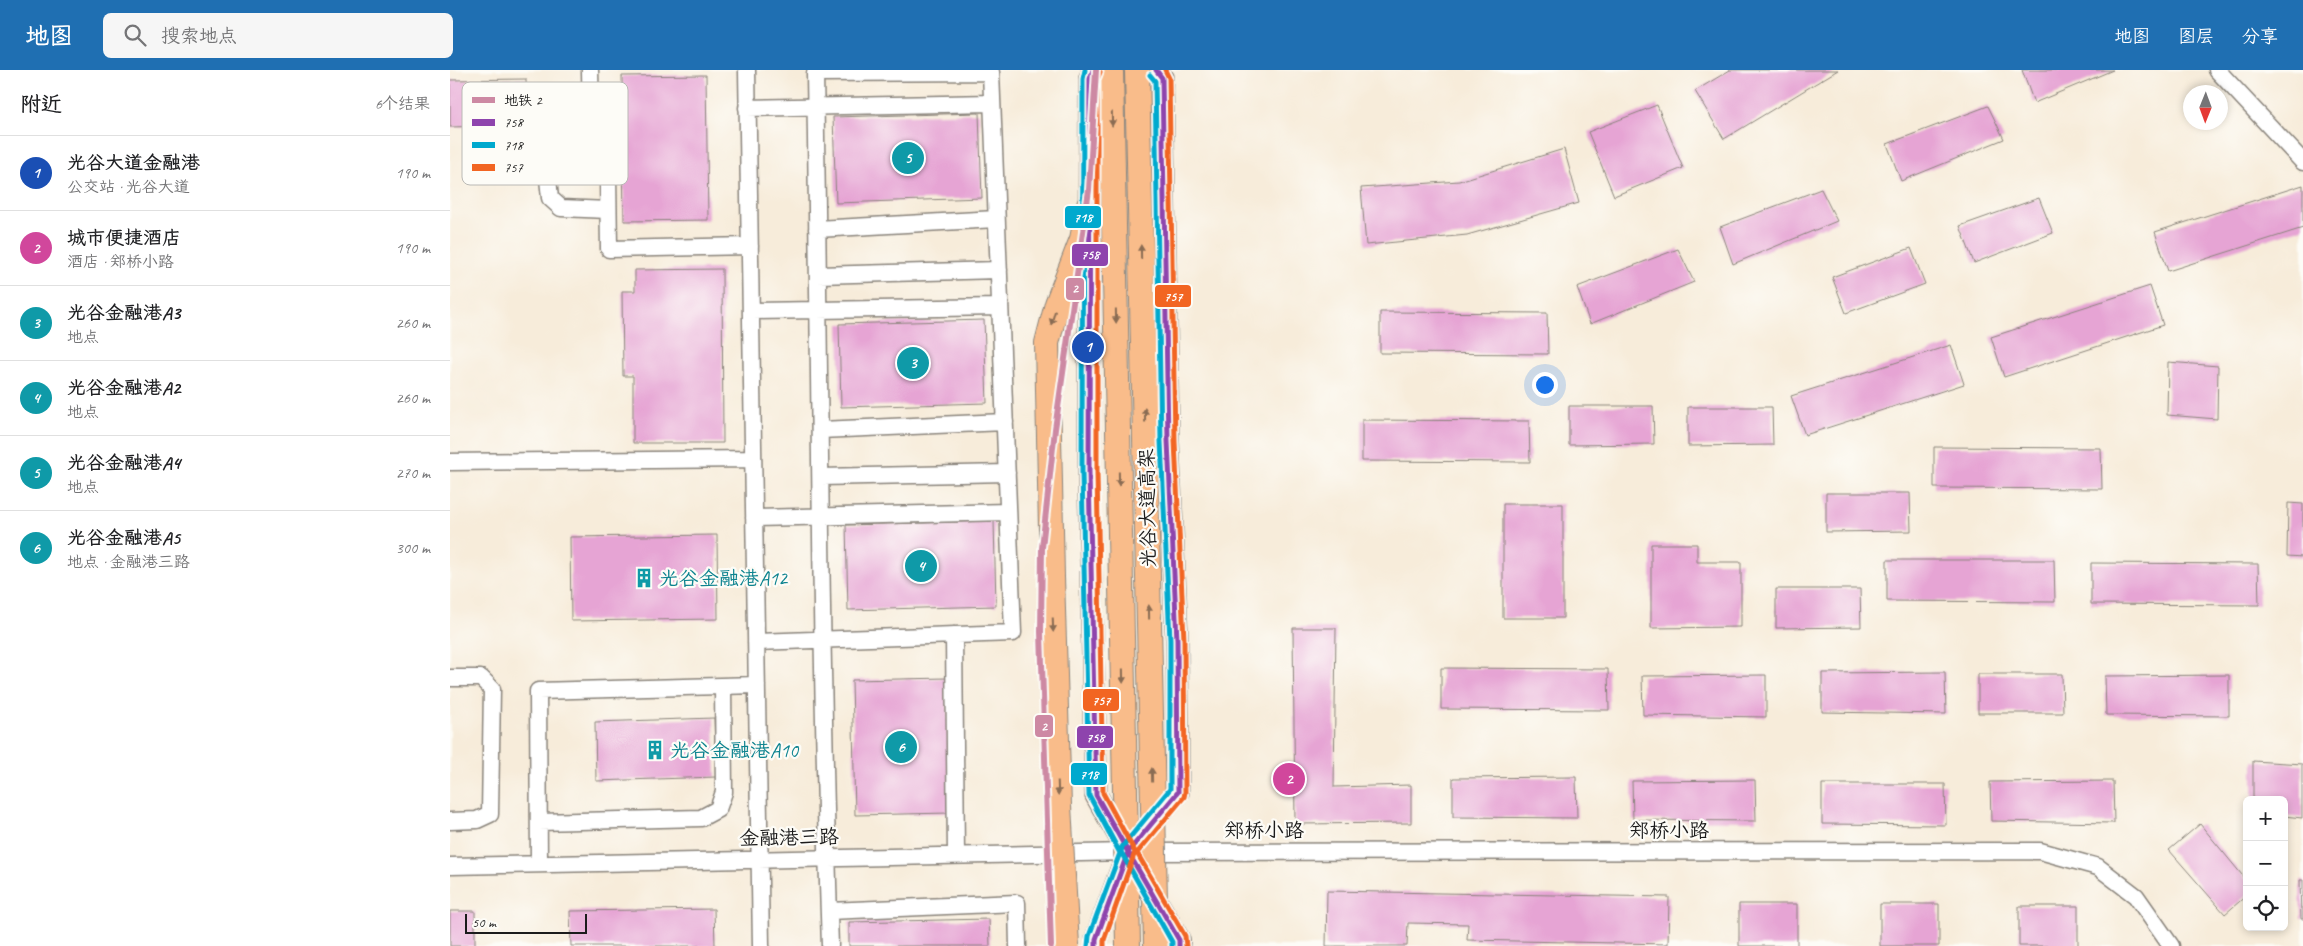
<!DOCTYPE html>
<html lang="zh">
<head>
<meta charset="utf-8">
<style>
  :root { --surface:#fff; --page:#f6f6f6; --text:#202124; --muted:#757577; --line:#e0e0e0; --accent:#1f6fb2 }
  body { margin:0; font-family:Caveat,"LXGW WenKai TC",sans-serif; background:var(--page); color:var(--text) }
  .controls { position:absolute; right:15px; bottom:15px; display:grid; overflow:hidden; border-radius:8px; box-shadow:0 2px 8px #0003 }
  .controls button { width:45px; height:45px; display:grid; place-items:center; padding:0; border:0; border-bottom:1px solid var(--line); background:var(--surface); color:var(--text); font:25px sans-serif }
  .compass { position:absolute; left:1733px; top:15px; width:45px; height:45px; border-radius:50%; background:var(--surface); box-shadow:0 2px 8px #0003; rotate:181deg }
  .scale { position:absolute; left:15px; bottom:12px; width:122px; box-sizing:border-box; padding-left:5px; border:2px solid #1c1c1c; border-top:0; font-size:14px; line-height:18px; white-space:nowrap; color:#1c1c1c; -webkit-text-stroke:4px #fdfcf7; paint-order:stroke }
  .you { position:absolute; left:1094px; top:314px; width:18px; height:18px; margin:-12px; border:4px solid #fff; border-radius:50%; background:#1a73e8; box-shadow:0 0 0 8px #1a73e833 }
  .badge { display:grid; place-items:center; width:32px; height:32px; border-radius:50%; background:var(--accent); color:#fff; font-size:16px; font-weight:700 }
  .pin { position:absolute; translate:-50% -50%; border:2px solid #fff; box-shadow:0 1px 5px #0006 }
  .list { margin:0; padding:0; list-style:none }
  h2 { display:flex; justify-content:space-between; align-items:center; height:65px; margin:0; padding:0 20px; font-size:21px }
  h2 small { font-size:16px; font-weight:400; color:var(--muted) }
  .list li { display:grid; grid-template-columns:32px 1fr auto; gap:15px; align-items:center; box-sizing:border-box; height:75px; padding:0 20px; border-top:1px solid var(--line) }
  .list b { display:block; font-size:19px; white-space:nowrap }
  .list p { margin:0; font-size:16px; white-space:nowrap; color:var(--muted) }
  .list em { font-size:16px; font-style:normal; color:var(--muted) }
  .icon { flex:none; width:28px; height:28px; fill:none; stroke:currentColor; stroke-width:2; stroke-linecap:round; stroke-linejoin:round }
  .map { position:relative; flex:none; width:1853px; height:876px; overflow:hidden }
  header { display:flex; align-items:center; gap:30px; box-sizing:border-box; height:70px; padding:0 25px; background:var(--accent); color:#fff }
  header strong { font-size:24px }
  nav { display:flex; gap:28px; margin-inline-start:auto; font-size:18px }
  .search { width:350px; height:45px; background:var(--page); display:flex; align-items:center; gap:12px; box-sizing:border-box; padding:0 18px; border-radius:8px; color:var(--muted); font-size:19px }
  main { display:flex }
  aside { flex:1; background:var(--surface) }
  .map>svg:first-child { display:block }
  .building { fill:#e6a4d4 }
  .lines { fill:none; stroke-linecap:round; stroke-linejoin:round }
  .minor-casing { stroke:#8a847b; stroke-width:19 }
  .major-casing { stroke:#8a847b; stroke-width:24 }
  .highway-casing { stroke:#8a847b; stroke-width:26 }
  .minor { stroke:#fff; stroke-width:16 }
  .major { stroke:#f9bc8a; stroke-width:21 }
  .highway { stroke:#f9bc8a; stroke-width:24 }
  .highway-bridge-casing { stroke:#8a847b; stroke-width:26; stroke-linecap:butt }
  .highway-bridge { stroke:#f9bc8a; stroke-width:24 }
  .bus-1-casing { stroke:#fdfcf7; stroke-width:9 }
  .bus-2-casing { stroke:#fdfcf7; stroke-width:9 }
  .bus-3-casing { stroke:#fdfcf7; stroke-width:9 }
  .bus-1 { stroke:#8e44ad; stroke-width:5 }
  .bus-2 { stroke:#00a9ce; stroke-width:5 }
  .bus-3 { stroke:#f26522; stroke-width:5 }
  .metro-1-casing { stroke:#fdfcf7; stroke-width:10 }
  .metro-1 { stroke:#cd89a3; stroke-width:6 }
  .oneway { fill:#8a6c53 }
  .labels { text-anchor:middle; stroke-width:4.5; stroke-linejoin:round; paint-order:stroke }
  .street-label { font-size:20px; fill:#1c1c1c; stroke:#fdfcf7 }
  .culture-label { font-size:20px; fill:#0d838f; stroke:#fdfcf7; text-anchor:start }
  .key { fill:#fdfcf7; stroke:#bab9b5; stroke-width:1 }
  .key-label { font-size:14px; fill:#1c1c1c }
  .line-badge { stroke:#fdfcf7; stroke-width:2 }
  .badge-label { font-size:14px; text-anchor:middle; font-weight:bold; fill:#fff }
</style>
</head>
<body>
<header>
<strong>地图</strong>
<div class="search"><svg class="icon" aria-label="search" viewBox="0 0 24 24"><circle cx="10" cy="10" r="6"/><path d="M15 15l6 6"/></svg>搜索地点</div>
<nav><a>地图</a><a>图层</a><a>分享</a></nav>
</header>
<main>
<aside>
<h2>附近<small>6个结果</small></h2>
<ul class="list">
<li><span class="badge" style="background:#1a4fb4">1</span><div><b>光谷大道金融港</b><p>公交站 · 光谷大道</p></div><em>190 m</em></li>
<li><span class="badge" style="background:#d1479c">2</span><div><b>城市便捷酒店</b><p>酒店 · 郑桥小路</p></div><em>190 m</em></li>
<li><span class="badge" style="background:#0f9aa8">3</span><div><b>光谷金融港A3</b><p>地点</p></div><em>260 m</em></li>
<li><span class="badge" style="background:#0f9aa8">4</span><div><b>光谷金融港A2</b><p>地点</p></div><em>260 m</em></li>
<li><span class="badge" style="background:#0f9aa8">5</span><div><b>光谷金融港A4</b><p>地点</p></div><em>270 m</em></li>
<li><span class="badge" style="background:#0f9aa8">6</span><div><b>光谷金融港A5</b><p>地点 · 金融港三路</p></div><em>300 m</em></li>
</ul>
</aside>
<div class="map">
<svg width="1853" height="876" viewBox="0 0 1853 876">
  <rect width="100%" height="100%" fill="#fdfcf7"/>
  <filter id="ink" filterUnits="userSpaceOnUse"><feTurbulence type="fractalNoise" baseFrequency=".02" numOctaves="2"/><feDisplacementMap in="SourceGraphic" scale="10" xChannelSelector="R" yChannelSelector="G"/><feConvolveMatrix kernelMatrix="1 2 1 2 8 2 1 2 1" color-interpolation-filters="sRGB"/></filter>
  <filter id="wash" filterUnits="userSpaceOnUse"><feTurbulence type="fractalNoise" baseFrequency=".0096" numOctaves="4" result="noise"/><feDisplacementMap in="SourceGraphic" scale="20" xChannelSelector="R" yChannelSelector="G"/><feGaussianBlur stdDeviation="1.12" result="paint"/><feColorMatrix in="noise" values="0 0 0 0 0 0 0 0 0 0 0 0 0 0 0 0 0 1.4 0 .05"/><feComposite in="paint" operator="in"/></filter>
  <g filter="url(#wash)">
    <rect width="100%" height="100%" fill="#f7ecda"/>
    <g id="blocks">
      <!-- building -->
      <path class="building" d="M1280 0H1388L1274 69 1245 21Z
        M1572 0H1663L1584 33Z
        M256 5 258 150 174 151 172 6Z
        M76 9 77 55 0 57V10Z
        M1207 35 1233 98 1164 126 1138 62Z
        M1538 36 1554 69 1451 111 1437 74Z
        M529 43 532 128 386 133 383 47Z
        M1114 79 1129 133 1017 165 916 175 911 118 1009 111Z
        M1853 115V158L1718 201 1705 162Z
        M1371 119 1387 151 1283 194 1270 157Z
        M1589 128 1603 163 1524 193 1510 156Z
        M1461 178 1475 214 1396 243 1382 207Z
        M1228 179 1244 212 1140 254 1127 217Z
        M272 199 273 373H183V306H173L172 221H185V200Z
        M1700 216 1713 255 1554 307 1541 267Z
        M930 242 1097 243 1098 284 930 283Z
        M534 250 537 333 391 337 389 254Z
        M1501 275 1514 314 1355 365 1341 326Z
        M1718 292 1768 296 1767 349 1717 345Z
        M1119 336H1203L1204 374 1119 375Z
        M1238 337H1322L1323 375 1238 376Z
        M912 350 1079 351 1080 392 912 391Z
        M1484 377 1651 378 1652 419 1484 418Z
        M1376 423H1460L1461 461 1376 462Z
        M1838 433 1853 434V487L1837 486Z
        M1053 434H1113V548H1053Z
        M544 451 546 536 398 540 396 455Z
        M267 465 268 549 121 551 120 467Z
        M1201 474H1247V492H1291V557L1201 558Z
        M1437 490H1604L1605 532 1437 531Z
        M1641 493 1808 494 1809 535 1641 534Z
        M1326 519H1410L1411 557 1326 558Z
        M843 558H886L884 717 961 715V753L845 754Z
        M991 598 1158 599 1159 640 991 639Z
        M1495 602 1496 644 1372 642V603Z
        M1528 604H1612L1613 643H1528Z
        M1316 605V647L1193 645 1192 606Z
        M1779 605V646L1656 645 1655 606Z
        M497 608 500 743 405 745 402 610Z
        M264 648 266 707 146 711 145 652Z
        M1803 691 1852 694V748L1834 746V730H1803Z
        M1126 707 1127 748 1003 747V708Z
        M1305 710 1306 751 1183 750 1182 711Z
        M1663 711 1664 753 1541 751 1540 712Z
        M1372 714H1495L1496 755 1372 754Z
        M1750 754 1797 811V825L1775 844 1719 780Z
        M1850 810H1853V849H1851Z
        M877 821 1219 827 1218 874 1017 870 1018 854 958 853 957 876H876Z
        M1289 834H1347V876H1289Z
        M1430 834H1489V876H1430Z
        M1569 836H1628V876H1569Z
        M264 839 265 876H121L120 841Z
        M0 841H25V876H0Z
        M539 849 540 876H399V852Z"/>
    </g>
  </g>
  <g filter="url(#ink)">
    <use href="#blocks" fill-opacity="0" stroke="#8a847b" stroke-width="1"/>
    <g class="lines">
      <defs>
        <path id="minor" d="M140 0 142 97 158 105 159 179 300 176
          M297 0 311 876
          M1767 0 1853 92
          M297 38 542 33
          M142 97 97 99 100 128 111 138 158 140
          M367 159 546 149
          M368 205 549 200
          M301 241 550 237
          M370 360 555 352
          M0 392 303 389
          M371 407 557 403
          M304 448 558 442
          M504 565 506 785
          M306 572 563 563 541 2 365 3C370 294 370 585 380 876
          M0 608H31L42 619 40 744 27 750 0 751
          M89 752 251 748 268 739 274 722 273 616
          M89 794 88 621 307 615
          M0 796 678 782 1590 781 1648 797 1686 826 1721 876
          M379 841 567 833 568 876"/>
        <path id="major" d="M643 0 640 9 639 402 646 725 678 782 646 869V876
          M706 0 712 8 718 371 727 570 728 722 678 782 729 870V876"/>
        <path id="highway" d="M602 507 597 273 607 234 632 169 639 135"/>
      </defs>
      <!-- minor casing -->
      <use href="#minor" class="minor-casing"/>
      <!-- major casing -->
      <use href="#major" class="major-casing"/>
      <!-- highway casing -->
      <use href="#highway" class="highway-casing"/>
      <!-- minor -->
      <use href="#minor" class="minor"/>
      <!-- major -->
      <use href="#major" class="major"/>
      <!-- highway -->
      <use href="#highway" class="highway"/>
      <defs>
        <path id="highway-bridge" d="M661 0 678 876
          M687 0 706 876
          M602 507 609 736 617 876"/>
      </defs>
      <!-- highway-bridge casing -->
      <use href="#highway-bridge" class="highway-bridge-casing"/>
      <!-- highway-bridge -->
      <use href="#highway-bridge" class="highway-bridge"/>
      <defs>
        <path id="bus-1" d="M643 0 640 9 639 402 646 725 678 782 646 869V876
          M706 0 712 8 718 371 727 570 728 722 678 782 729 870V876"/>
        <path id="bus-2" d="M635 0 633 9 632 402 639 725 670 783 639 866 638 876
          M700 5 705 11 711 371 720 570V719L672 777 671 782 722 872V876"/>
        <path id="bus-3" d="M715 0 719 8 725 371 734 570 735 722 734 727 687 783 735 866 736 876
          M650 2 647 10V402L653 723 685 782 654 870V876"/>
      </defs>
      <!-- bus-1 casing -->
      <use href="#bus-1" class="bus-1-casing"/>
      <!-- bus-2 casing -->
      <use href="#bus-2" class="bus-2-casing"/>
      <!-- bus-3 casing -->
      <use href="#bus-3" class="bus-3-casing"/>
      <!-- bus-1 -->
      <use href="#bus-1" class="bus-1"/>
      <!-- bus-2 -->
      <use href="#bus-2" class="bus-2"/>
      <!-- bus-3 -->
      <use href="#bus-3" class="bus-3"/>
      <defs>
        <path id="metro-1" d="M601 876 591 562 592 478 605 359 639 120 646 0"/>
      </defs>
      <!-- metro-1 casing -->
      <use href="#metro-1" class="metro-1-casing"/>
      <!-- metro-1 -->
      <use href="#metro-1" class="metro-1"/>
    </g>
    <!-- one-way arrows -->
    <defs><path id="oneway-solid" d="M-6-.8H1V-3.2L6.5 0L1 3.2V.8H-6Z" transform="scale(1.25)"/></defs>
    <g class="oneway">
      <use href="#oneway-solid" transform="translate(662 49) rotate(89)"/>
      <use href="#oneway-solid" transform="translate(691 182) rotate(-91)"/>
      <use href="#oneway-solid" transform="translate(666 246) rotate(89)"/>
      <use href="#oneway-solid" transform="translate(603 248) rotate(106)"/>
      <use href="#oneway-solid" transform="translate(695 345) rotate(-91)"/>
      <use href="#oneway-solid" transform="translate(669 409) rotate(89)"/>
      <use href="#oneway-solid" transform="translate(699 542) rotate(-91)"/>
      <use href="#oneway-solid" transform="translate(603 555) rotate(88)"/>
      <use href="#oneway-solid" transform="translate(673 606) rotate(89)"/>
      <use href="#oneway-solid" transform="translate(702 705) rotate(-91)"/>
      <use href="#oneway-solid" transform="translate(608 718) rotate(88)"/>
    </g>
  </g>
  <!-- icons -->
  <defs>
    <symbol id="building-bare" viewBox="-9 -9 18 18"><path d="M-4-6H4V6H1V3H-1V6H-4ZM-2.5-4.3h1.7v1.8h-1.7ZM.8-4.3h1.7v1.8H.8ZM-2.5-1h1.7V.8h-1.7ZM.8-1h1.7V.8H.8Z" fill="#0f9aa8" stroke="#fdfcf7" stroke-width="2.5" paint-order="stroke"/></symbol>
  </defs>
  <g fill-rule="evenodd">
    <use href="#building-bare" x="180" y="494" width="28" height="28"/>
    <use href="#building-bare" x="191" y="666" width="28" height="28"/>
  </g>
  <g class="labels">
    <!-- street labels -->
    <g class="street-label">
      <text transform="translate(697 438) rotate(-91)" y="7">光谷大道高架</text>
      <text x="814" y="767">郑桥小路</text>
      <text x="1219" y="767">郑桥小路</text>
      <text transform="translate(339 767) rotate(-1)" y="7">金融港三路</text>
    </g>
    <!-- culture labels -->
    <g class="culture-label">
      <text x="209" y="515">光谷金融港A12</text>
      <text x="220" y="687">光谷金融港A10</text>
    </g>
  </g>
  <!-- legend -->
  <rect x="12" y="12" width="166" height="103" rx="8" class="key"/>
  <rect x="22" y="27" width="23" height="6" fill="#cd89a3"/>
  <rect x="22" y="49" width="23" height="7" fill="#8e44ad"/>
  <rect x="22" y="72" width="23" height="6" fill="#00a9ce"/>
  <rect x="22" y="94" width="23" height="7" fill="#f26522"/>
  <g class="key-label">
    <text x="54" y="35">地铁 2</text>
    <text x="54" y="57">758</text>
    <text x="54" y="80">718</text>
    <text x="54" y="102">757</text>
  </g>
  <g class="line-badge">
    <rect x="614" y="135" width="38" height="24" rx="5" fill="#00a9ce"/>
    <rect x="621" y="173" width="38" height="24" rx="5" fill="#8e44ad"/>
    <rect x="615" y="207" width="20" height="24" rx="5" fill="#cd89a3"/>
    <rect x="704" y="214" width="38" height="24" rx="5" fill="#f26522"/>
    <rect x="632" y="618" width="38" height="24" rx="5" fill="#f26522"/>
    <rect x="584" y="644" width="20" height="24" rx="5" fill="#cd89a3"/>
    <rect x="626" y="655" width="38" height="24" rx="5" fill="#8e44ad"/>
    <rect x="620" y="692" width="38" height="24" rx="5" fill="#00a9ce"/>
  </g>
  <g class="badge-label">
    <text x="633" y="152">718</text>
    <text x="640" y="189">758</text>
    <text x="625" y="223">2</text>
    <text x="723" y="231">757</text>
    <text x="651" y="635">757</text>
    <text x="594" y="661">2</text>
    <text x="645" y="672">758</text>
    <text x="639" y="709">718</text>
  </g>
</svg>
<div class="controls">
<button>+</button>
<button>−</button>
<button><svg class="icon" aria-label="locate" viewBox="0 0 24 24"><circle cx="12" cy="12" r="6"/><path d="M12 2v4M12 18v4M2 12h4M18 12h4"/></svg></button>
</div>
<svg class="compass" viewBox="-18 -18 36 36"><path d="M0-13l5 13h-10z" fill="#e53935"/><path d="M0 13l5-13h-10z" fill="#757577"/></svg>
<div class="scale">50 m</div>
<div class="you"></div>
<div class="pin badge" style="left:638px;top:277px;background:#1a4fb4">1</div>
<div class="pin badge" style="left:839px;top:709px;background:#d1479c">2</div>
<div class="pin badge" style="left:463px;top:293px;background:#0f9aa8">3</div>
<div class="pin badge" style="left:471px;top:496px;background:#0f9aa8">4</div>
<div class="pin badge" style="left:458px;top:88px;background:#0f9aa8">5</div>
<div class="pin badge" style="left:451px;top:677px;background:#0f9aa8">6</div>
</div>
</main>
</body>
</html>
